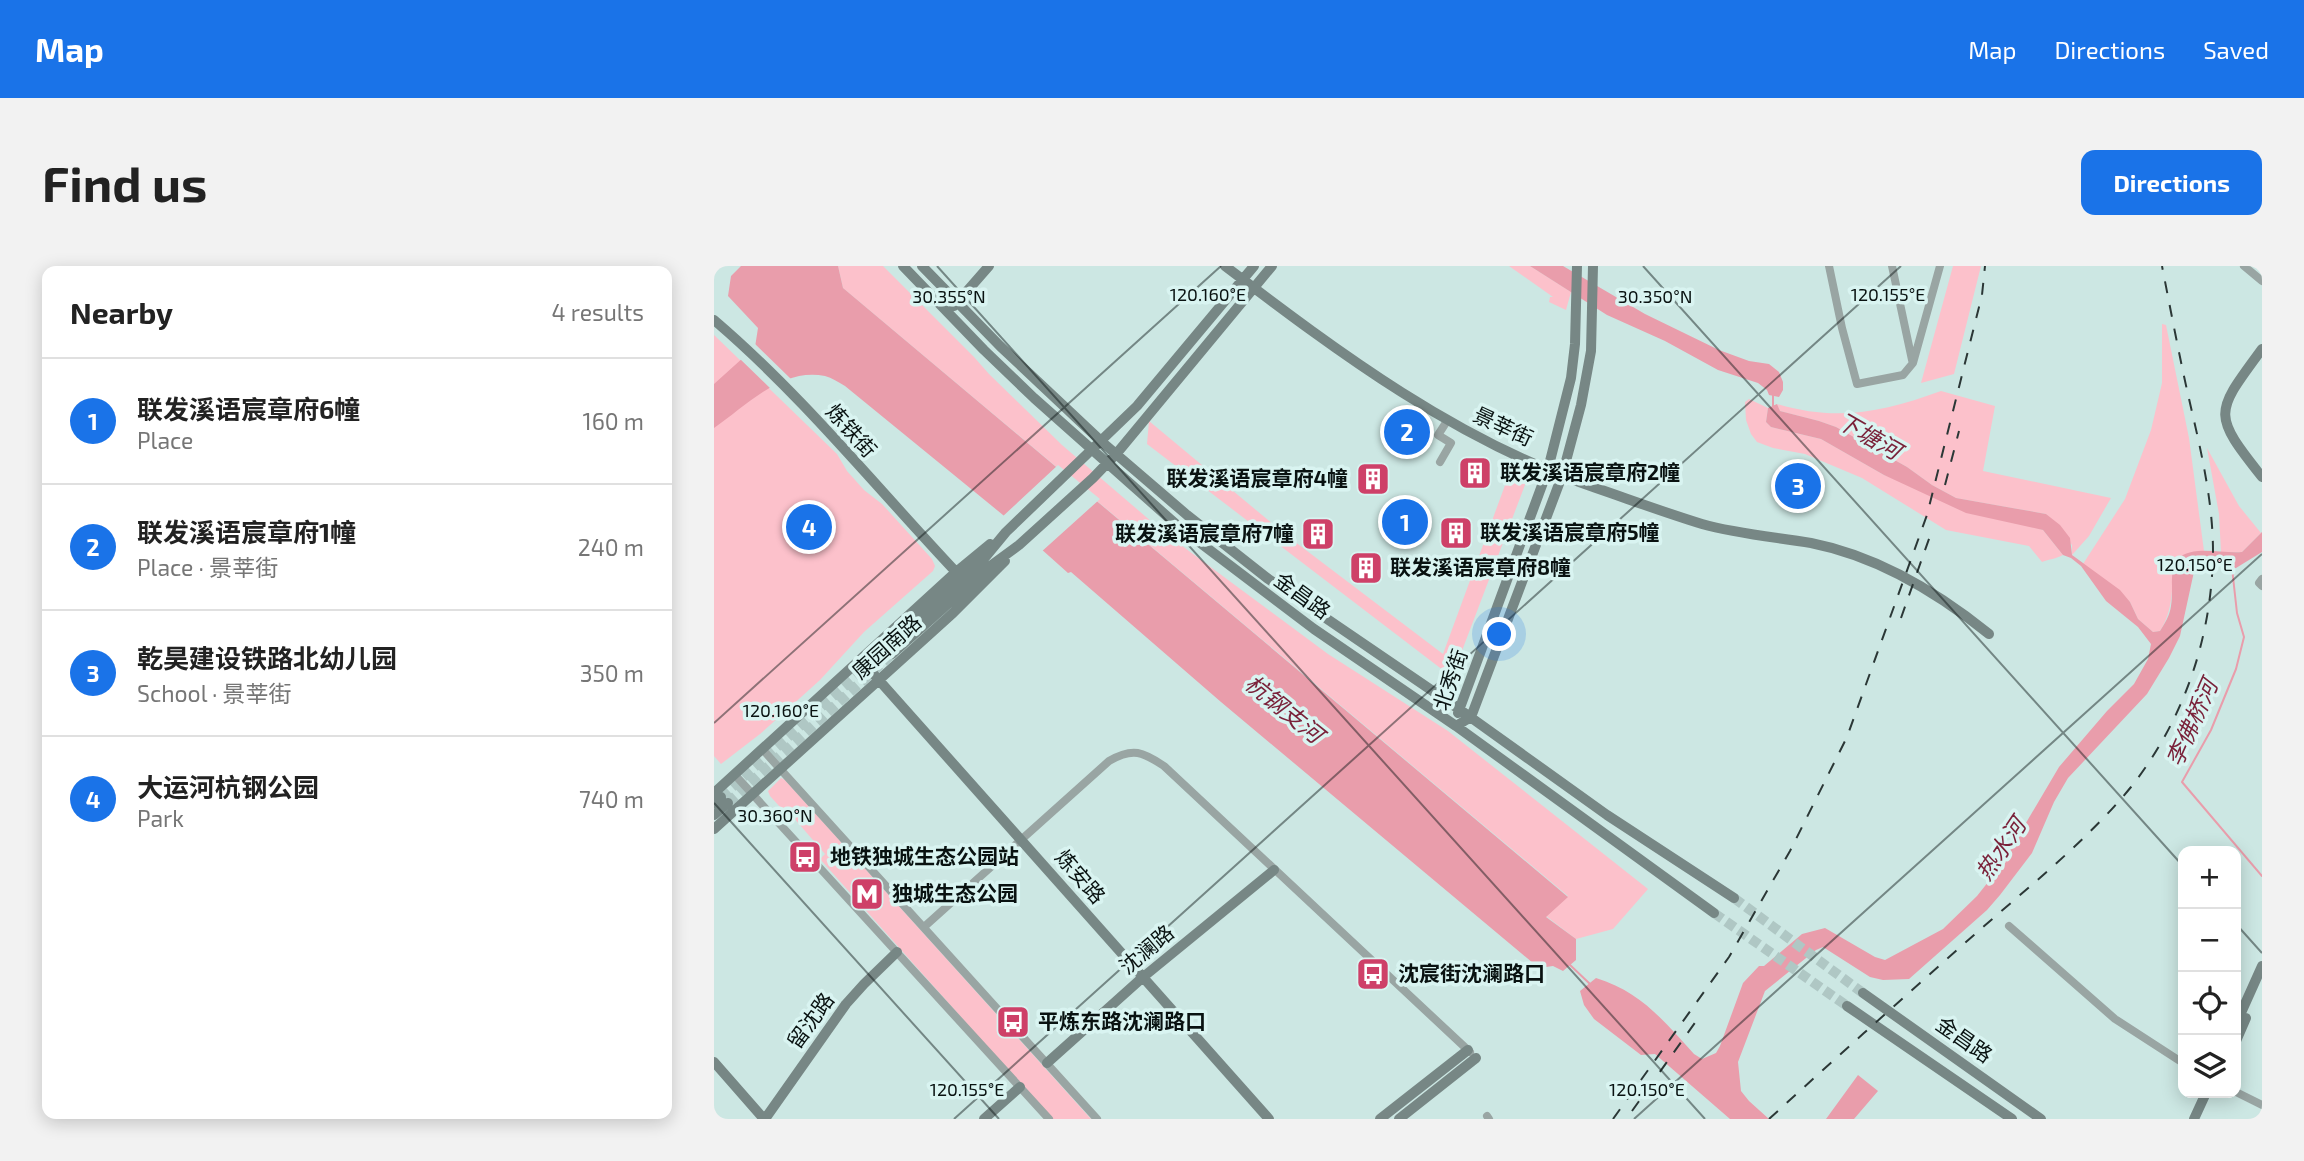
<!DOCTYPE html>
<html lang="en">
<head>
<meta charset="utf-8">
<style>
  :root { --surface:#fff; --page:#f2f2f2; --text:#222; --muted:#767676; --line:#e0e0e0; --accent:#1a73e8 }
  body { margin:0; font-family:"Exo 2","Noto Sans SC",sans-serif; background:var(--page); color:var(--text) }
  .controls { position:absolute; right:21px; bottom:21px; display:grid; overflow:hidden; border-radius:14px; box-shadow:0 4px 18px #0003 }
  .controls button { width:63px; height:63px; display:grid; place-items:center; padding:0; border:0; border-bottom:2px solid var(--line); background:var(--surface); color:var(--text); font:35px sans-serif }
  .you { position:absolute; left:786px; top:369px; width:24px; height:24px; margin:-18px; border:5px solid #fff; border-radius:50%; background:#1a73e8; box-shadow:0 0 0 10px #1a73e833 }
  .badge { display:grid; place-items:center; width:46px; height:46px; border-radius:50%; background:var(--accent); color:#fff; font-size:23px; font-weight:700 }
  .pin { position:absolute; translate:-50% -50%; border:4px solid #fff; box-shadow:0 2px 7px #0006 }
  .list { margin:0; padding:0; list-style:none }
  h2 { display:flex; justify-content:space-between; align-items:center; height:91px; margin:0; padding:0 28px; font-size:30px }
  h2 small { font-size:23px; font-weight:400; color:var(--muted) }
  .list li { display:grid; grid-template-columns:46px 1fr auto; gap:21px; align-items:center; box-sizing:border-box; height:126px; padding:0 28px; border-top:2px solid var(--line) }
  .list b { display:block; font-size:26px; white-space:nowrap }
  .list p { margin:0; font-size:23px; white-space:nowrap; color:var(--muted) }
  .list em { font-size:23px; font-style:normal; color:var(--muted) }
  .icon { flex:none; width:38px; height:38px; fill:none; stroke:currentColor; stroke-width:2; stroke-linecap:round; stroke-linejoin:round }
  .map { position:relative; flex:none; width:1548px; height:853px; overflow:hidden; border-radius:14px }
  header { display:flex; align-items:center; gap:42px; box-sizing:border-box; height:98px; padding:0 35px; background:var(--accent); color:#fff }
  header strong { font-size:33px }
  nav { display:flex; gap:38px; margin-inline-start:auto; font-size:24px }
  .intro { display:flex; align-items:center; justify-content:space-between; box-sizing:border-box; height:168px; padding:0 42px }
  h1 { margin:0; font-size:49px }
  .button { padding:18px 32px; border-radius:14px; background:var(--accent); color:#fff; font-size:24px; font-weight:700 }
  main { display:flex; gap:42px; padding:0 42px }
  aside { flex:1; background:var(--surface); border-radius:14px; box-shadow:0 4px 18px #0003 }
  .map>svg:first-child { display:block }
  .green { fill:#fcc1cb }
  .water { fill:#e99dab }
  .pier { fill:#cce7e3 }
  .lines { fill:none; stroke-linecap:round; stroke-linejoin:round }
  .stream { stroke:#e99dab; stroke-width:2 }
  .secondary-tunnel { stroke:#afc7c4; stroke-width:10; stroke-dasharray:10 5; stroke-linecap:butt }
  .street { stroke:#99a5a3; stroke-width:8 }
  .secondary { stroke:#778785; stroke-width:10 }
  .rail { stroke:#2b3736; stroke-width:2; stroke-dasharray:12 12; stroke-linecap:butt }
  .ticks { fill:none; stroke:#091211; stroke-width:2; stroke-opacity:0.45 }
  .labels { text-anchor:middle; stroke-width:7; stroke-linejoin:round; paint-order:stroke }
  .street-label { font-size:21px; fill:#091211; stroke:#d9f4f1 }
  .poi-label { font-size:21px; font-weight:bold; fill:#091211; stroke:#d9f4f1; text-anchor:start }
  .water-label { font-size:23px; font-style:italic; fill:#7a223a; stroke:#d9f4f1 }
  .ticks-label { font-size:18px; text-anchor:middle; fill:#091211; stroke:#d9f4f1; stroke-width:7; stroke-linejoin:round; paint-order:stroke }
</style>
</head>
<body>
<header>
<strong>Map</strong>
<nav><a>Map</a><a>Directions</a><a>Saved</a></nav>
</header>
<div class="intro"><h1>Find us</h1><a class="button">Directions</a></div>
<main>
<aside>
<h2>Nearby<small>4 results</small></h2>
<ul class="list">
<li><span class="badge">1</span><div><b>联发溪语宸章府6幢</b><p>Place</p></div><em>160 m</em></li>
<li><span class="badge">2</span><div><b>联发溪语宸章府1幢</b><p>Place · 景莘街</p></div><em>240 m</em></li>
<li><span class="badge">3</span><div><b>乾昊建设铁路北幼儿园</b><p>School · 景莘街</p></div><em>350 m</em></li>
<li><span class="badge">4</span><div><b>大运河杭钢公园</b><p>Park</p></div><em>740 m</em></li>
</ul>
</aside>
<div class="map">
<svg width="1548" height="853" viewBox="0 0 1548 853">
  <rect width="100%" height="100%" fill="#cce7e3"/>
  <!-- green -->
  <path class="green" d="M124 0H169L260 91 275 108 348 179 452 268 614 388 734 465 934 623 899 663 862 673 832 650 854 630 129 22Z
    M795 0H816L857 26 852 44 835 36 836 31H839Z
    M1239 0H1267L1240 108 1207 117Z
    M1448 58 1452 59 1475 172 1490 285H1484L1459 307C1458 328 1458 346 1446 365L1439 366 1424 353 1416 336 1369 298 1411 233 1437 164 1448 117Z
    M0 69 123 188 133 205 150 224 168 238 218 293 221 300 219 305 150 366 106 414 46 468 7 498 0 490Z
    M1227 125 1281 140 1269 205 1397 232 1375 270 1358 289V279L1332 248 1242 232 1218 219 1193 201 1122 161 1105 155 1066 145 1063 138C1123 156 1169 146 1227 125Z
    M1035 133 1054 142 1052 156 1057 161 1107 173 1170 209 1329 264 1349 289C1342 293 1335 293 1328 296L1315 280 1232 264 1148 212 1091 188 1059 182 1043 176 1037 168 1032 154 1031 136Z
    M435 155 572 269 729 388 797 203 814 211 738 411 433 178Z
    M1493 182 1525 240 1547 267 1528 286H1507L1505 248Z
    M67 512 71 514 377 853H338L106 593 111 588 79 551 77 553 56 530 54 525Z"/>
  <!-- water -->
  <path class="water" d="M27 0H124L129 22 854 631 832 651 862 673V694L849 705 839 700 825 702 507 436 357 306 354 307 289 249 131 120C124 116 118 112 111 110 68 101 32 140 0 162V118L41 81 44 62 14 30 17 10Z
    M816 0H849L931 48 1005 84 1035 95 1055 98 1065 106 1069 116V124L1065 131 1055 129 1053 124 1044 117 1004 104 951 75 893 49Z
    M1063 138 1066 145 1105 155 1122 161 1193 201 1218 219 1242 232 1332 248 1346 259 1356 272 1358 289 1406 324 1416 336 1424 353 1439 366 1446 365C1451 357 1456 349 1457 340 1461 316 1449 288 1484 285 1499 284 1514 287 1528 286L1548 266V286L1522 302H1515L1508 297H1486L1481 301 1466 370 1455 392 1433 428 1354 512 1340 536 1318 587 1286 629 1273 644 1195 713 1169 714 1156 711 1109 681 1102 684 1051 725 1024 796 1027 825 1035 835 1055 853H1016L941 788 927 789 880 753 870 739 866 725 882 712C927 726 949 754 980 788L988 793 1002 787 1006 780 1029 717 1045 700H1050L1088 668 1111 662 1161 691 1171 694 1229 663 1263 630 1286 601 1345 501 1393 445 1420 418 1434 393 1437 378 1424 361 1392 335 1367 300 1357 292 1349 289 1329 264 1252 247 1170 209 1107 173 1057 161 1052 156 1054 142Z
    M1144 809 1164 825 1140 853H1112Z"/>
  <!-- pier -->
  <path class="pier" d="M38 75 79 115 58 124 24 91 38 79Z
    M344 199 386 233 326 287 287 252Z"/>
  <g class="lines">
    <!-- stream -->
    <path class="stream" d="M1059 128V140
      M1518 302 1523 347 1530 371 1522 403 1497 464 1468 516 1548 610
      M855 698 876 718"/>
    <!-- secondary-tunnel -->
    <path class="secondary-tunnel" d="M7 531 172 383
      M14 537 178 388
      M1020 632 1149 727
      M1000 647 1133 740"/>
    <!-- street -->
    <path class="street" d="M1115 0 1128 62 1143 118 1189 109 1199 97 1226 0
      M1178 0 1198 94
      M1530 0 1548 15
      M726 196 737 177 724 169 733 155
      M1548 313 1545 317 1548 320
      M49 484 383 853
      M21 509 335 853
      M1295 660 1401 753 1469 797
      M210 661 395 495C419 481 429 486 450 500L756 786
      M1522 826 1548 839
      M773 850 775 853"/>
    <!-- secondary -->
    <path class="secondary" d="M189 0 270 84 320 132 464 260 600 363 742 460 1000 647
      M208 0 286 80 388 176 473 249 553 312 745 443 893 549 1020 632
      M511 0C627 88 743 175 882 222 917 234 952 247 988 258 1023 268 1061 271 1097 277 1163 290 1223 326 1275 368
      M240 40 275 0
      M0 54C88 129 162 221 242 306
      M1548 83C1501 147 1497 147 1548 211
      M172 383 268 295 292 266 423 140 540 0
      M178 388 275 301 305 279 379 212 403 187 558 0
      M147 394 555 853
      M744 447 834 203 857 112 861 78 863 0
      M742 460 757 451 848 210 867 139 877 85 879 0
      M0 527 242 306 276 278
      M0 537 7 531
      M0 549 14 537
      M0 563 239 347 291 295
      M1149 727 1327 853
      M1133 740 1298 853
      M1522 758 1548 700
      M1522 775 1532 752
      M0 796 50 853
      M333 797 428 712 560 604
      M51 853 132 738 150 718 183 686
      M270 853 306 821
      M666 853 754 784
      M685 853 762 792
      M1480 853 1492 827"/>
    <!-- rail -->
    <path class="rail" d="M1231 219 1245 165
      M1187 352 1216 270
      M918 845 985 751
      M899 853 1015 691 1076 585 1133 471 1213 249 1268 29 1271 0
      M1055 853C1123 791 1191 730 1260 669 1313 622 1372 576 1417 521 1470 454 1498 371 1499 286 1499 231 1485 177 1473 124 1464 83 1456 41 1448 0"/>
  </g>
  <!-- ticks -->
  <path class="ticks" d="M223 0 991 853M929 0 1469 600M0 457 507 0M0 537 285 853M1522 658 1548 687M240 853 1187 0M920 853 1548 288"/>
  <!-- icons -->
  <defs>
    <symbol id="building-square" viewBox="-11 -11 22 22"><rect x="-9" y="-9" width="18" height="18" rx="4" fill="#ce4068" stroke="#d9f4f1"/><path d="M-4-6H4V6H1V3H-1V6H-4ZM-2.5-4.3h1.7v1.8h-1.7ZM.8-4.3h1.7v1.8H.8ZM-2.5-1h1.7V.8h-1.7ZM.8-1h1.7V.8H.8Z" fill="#fff"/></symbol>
    <symbol id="bus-square" viewBox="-11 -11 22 22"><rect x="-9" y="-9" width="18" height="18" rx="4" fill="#ce4068" stroke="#d9f4f1"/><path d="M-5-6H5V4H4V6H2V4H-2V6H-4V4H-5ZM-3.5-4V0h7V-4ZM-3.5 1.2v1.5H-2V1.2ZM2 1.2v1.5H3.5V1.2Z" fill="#fff"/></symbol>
    <symbol id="metro-square" viewBox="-11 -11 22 22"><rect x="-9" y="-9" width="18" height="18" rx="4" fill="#ce4068" stroke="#d9f4f1"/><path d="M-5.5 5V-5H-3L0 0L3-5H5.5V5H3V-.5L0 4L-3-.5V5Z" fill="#fff"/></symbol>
  </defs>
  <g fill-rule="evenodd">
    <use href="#building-square" x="742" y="188" width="38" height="38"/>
    <use href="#building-square" x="640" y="194" width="38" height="38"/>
    <use href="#building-square" x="723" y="248" width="38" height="38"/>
    <use href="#building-square" x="585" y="249" width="38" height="38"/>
    <use href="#building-square" x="633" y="283" width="38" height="38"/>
    <use href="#bus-square" x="72" y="572" width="38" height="38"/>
    <use href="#metro-square" x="134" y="609" width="38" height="38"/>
    <use href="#bus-square" x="640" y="689" width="38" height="38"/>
    <use href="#bus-square" x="280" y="737" width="38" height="38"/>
  </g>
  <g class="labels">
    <!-- street labels -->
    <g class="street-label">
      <text transform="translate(789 161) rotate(25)" y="7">景莘街</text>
      <text transform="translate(137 165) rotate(48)" y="7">炼铁街</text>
      <text transform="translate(588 330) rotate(36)" y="7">金昌路</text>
      <text transform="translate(173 381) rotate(-42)" y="7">康园南路</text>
      <text transform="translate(737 414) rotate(-71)" y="7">北秀街</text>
      <text transform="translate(366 611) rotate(49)" y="7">炼安路</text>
      <text transform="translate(433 684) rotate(-40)" y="7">沈澜路</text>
      <text transform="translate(97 755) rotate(-54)" y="7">留沈路</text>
      <text transform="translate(1250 774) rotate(35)" y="7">金昌路</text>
    </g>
    <!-- poi labels -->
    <g class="poi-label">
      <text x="786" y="214">联发溪语宸章府2幢</text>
      <text x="634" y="220" text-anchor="end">联发溪语宸章府4幢</text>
      <text x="766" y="274">联发溪语宸章府5幢</text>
      <text x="580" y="275" text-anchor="end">联发溪语宸章府7幢</text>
      <text x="676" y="309">联发溪语宸章府8幢</text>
      <text x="116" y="598">地铁独城生态公园站</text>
      <text x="178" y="635">独城生态公园</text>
      <text x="684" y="715">沈宸街沈澜路口</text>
      <text x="324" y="763">平炼东路沈澜路口</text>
    </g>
    <!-- water labels -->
    <g class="water-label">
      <text transform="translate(1155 170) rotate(30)" y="8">下塘河</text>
      <text transform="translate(570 443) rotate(39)" y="8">杭钢支河</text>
      <text transform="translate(1478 457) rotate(-66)" y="8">李佛桥河</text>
      <text transform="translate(1287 583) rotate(-56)" y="8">热水河</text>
    </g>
  </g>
  <g class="ticks-label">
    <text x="494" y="35">120.160°E</text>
    <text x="1174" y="35">120.155°E</text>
    <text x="235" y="37">30.355°N</text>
    <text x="941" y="37">30.350°N</text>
    <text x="1481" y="305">120.150°E</text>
    <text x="67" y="451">120.160°E</text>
    <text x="61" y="556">30.360°N</text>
    <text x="253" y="830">120.155°E</text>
    <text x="933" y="830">120.150°E</text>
  </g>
</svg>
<div class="controls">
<button>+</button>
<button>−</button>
<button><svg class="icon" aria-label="locate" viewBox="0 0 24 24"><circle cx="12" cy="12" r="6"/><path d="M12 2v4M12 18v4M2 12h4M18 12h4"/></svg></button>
<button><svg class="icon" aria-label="layers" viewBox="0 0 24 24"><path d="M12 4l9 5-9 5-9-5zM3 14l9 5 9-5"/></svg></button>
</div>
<div class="you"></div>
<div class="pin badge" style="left:691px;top:256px">1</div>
<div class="pin badge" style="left:693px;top:166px">2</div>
<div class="pin badge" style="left:1084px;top:220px">3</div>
<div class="pin badge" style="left:95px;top:261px">4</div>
</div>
</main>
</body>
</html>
